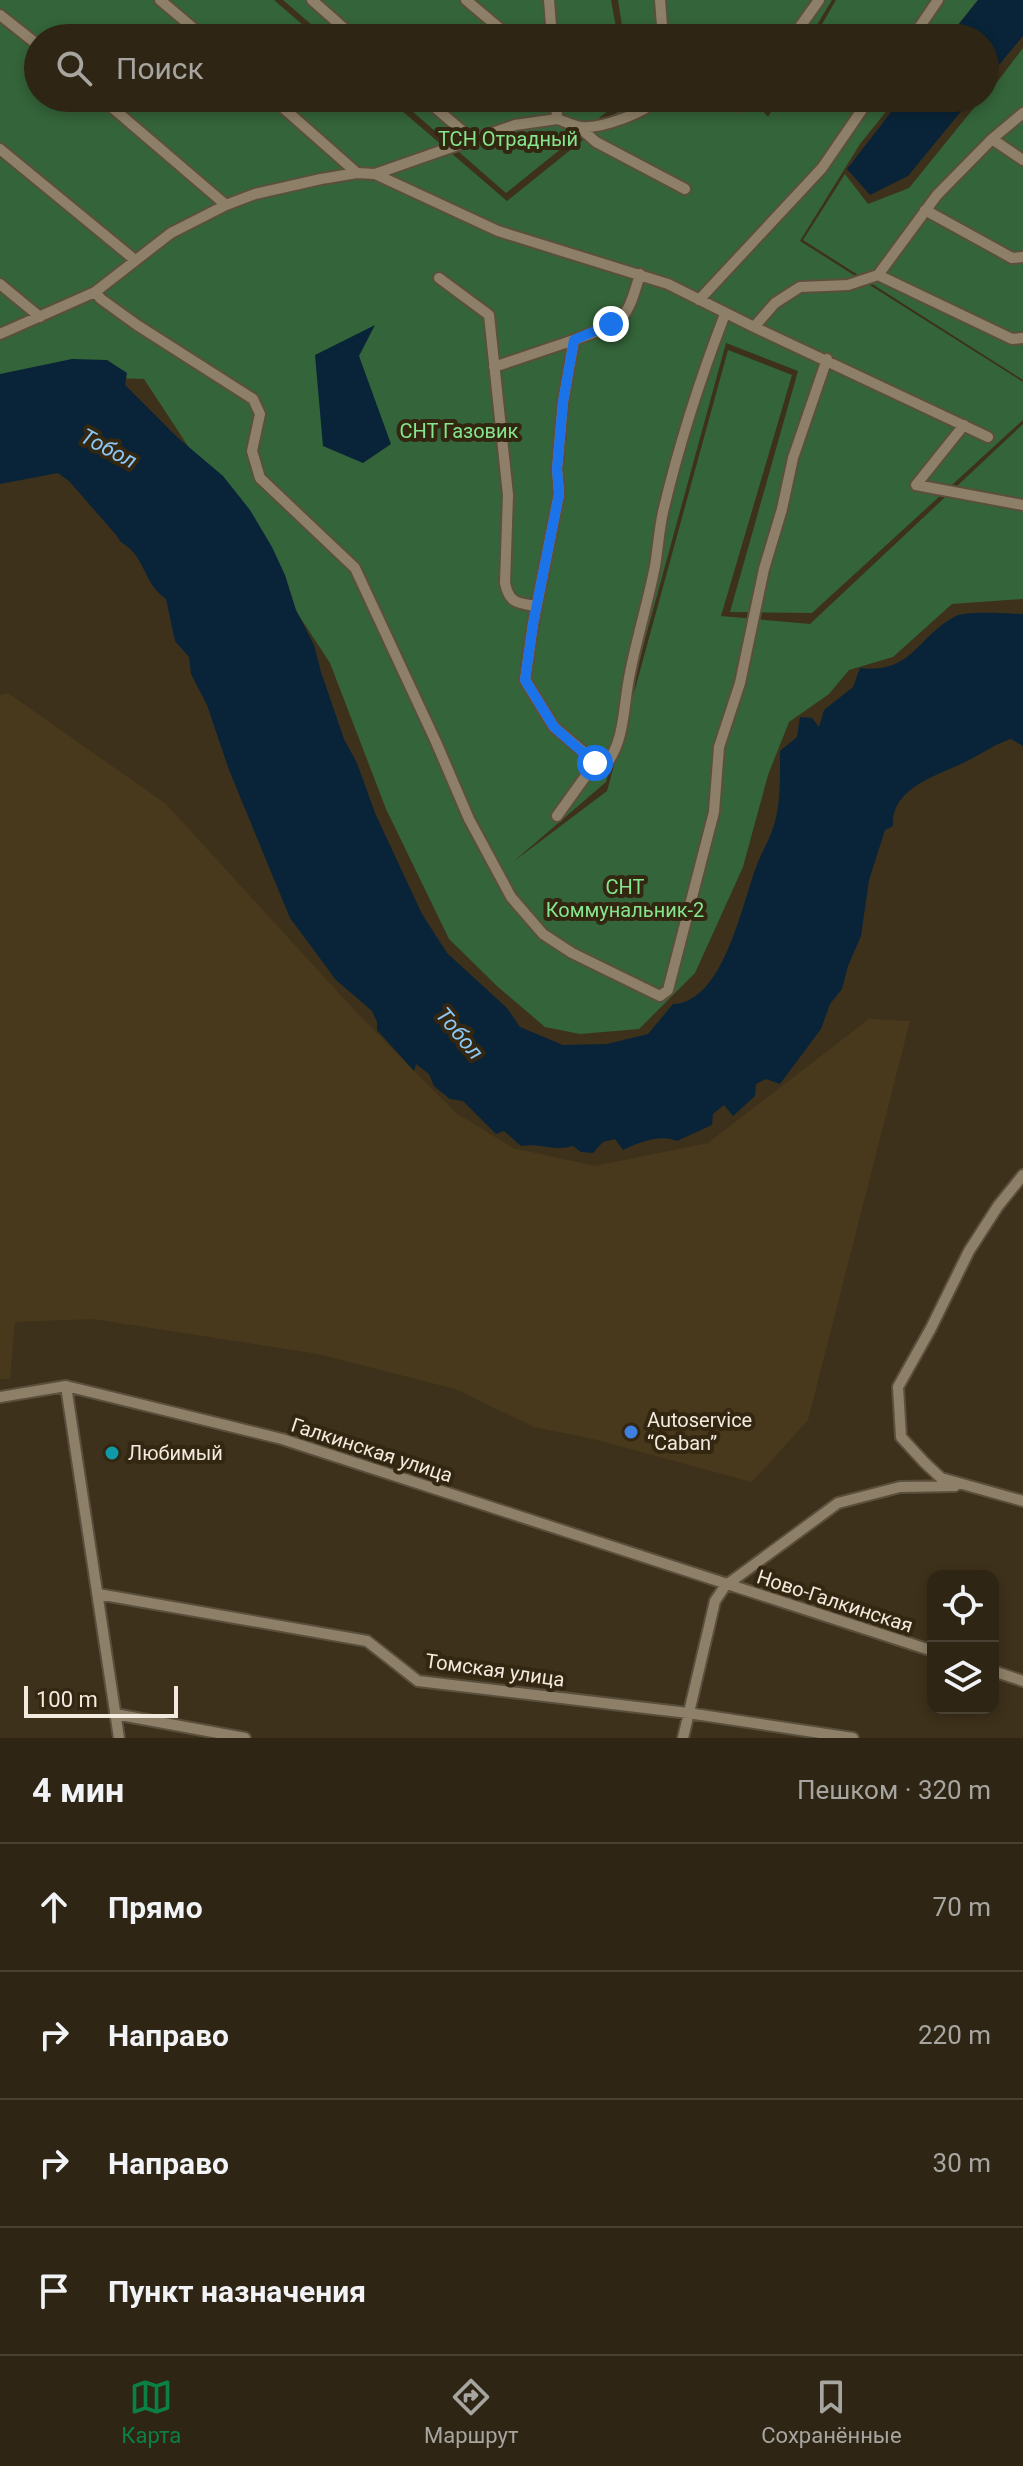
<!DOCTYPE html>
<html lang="ru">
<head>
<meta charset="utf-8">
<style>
  :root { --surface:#2e2514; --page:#3a3122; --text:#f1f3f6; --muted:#a7a5a0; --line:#494234; --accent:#0b8043 }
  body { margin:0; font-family:Roboto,sans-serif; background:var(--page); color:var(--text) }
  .controls { position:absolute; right:24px; bottom:24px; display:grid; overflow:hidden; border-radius:16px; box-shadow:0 4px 12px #0003 }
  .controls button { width:72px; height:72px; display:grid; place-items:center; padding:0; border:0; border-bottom:2px solid var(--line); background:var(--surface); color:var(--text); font:40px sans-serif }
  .scale { position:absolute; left:24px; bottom:20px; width:154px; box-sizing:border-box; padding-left:8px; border:4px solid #f2eadd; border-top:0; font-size:22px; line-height:28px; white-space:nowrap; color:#f2eadd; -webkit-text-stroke:6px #332711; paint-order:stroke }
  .stop { position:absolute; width:24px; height:24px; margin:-18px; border:6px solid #1a73e8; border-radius:50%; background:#fff }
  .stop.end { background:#1a73e8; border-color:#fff; box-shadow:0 2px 8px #0008 }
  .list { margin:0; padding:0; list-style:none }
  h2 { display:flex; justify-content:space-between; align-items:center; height:104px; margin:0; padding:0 32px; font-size:34px }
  h2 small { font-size:26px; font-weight:400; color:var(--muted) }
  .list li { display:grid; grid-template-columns:52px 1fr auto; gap:24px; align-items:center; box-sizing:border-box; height:128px; padding:0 32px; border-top:2px solid var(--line) }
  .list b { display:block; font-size:30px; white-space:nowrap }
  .list em { font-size:26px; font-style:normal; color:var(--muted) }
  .icon { flex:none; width:44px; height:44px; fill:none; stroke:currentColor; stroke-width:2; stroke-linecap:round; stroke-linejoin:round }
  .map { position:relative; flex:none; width:1023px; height:1738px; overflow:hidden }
  .search { position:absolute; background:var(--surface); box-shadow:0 4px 12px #0003; left:24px; right:24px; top:24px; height:88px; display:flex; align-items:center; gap:20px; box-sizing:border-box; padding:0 28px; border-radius:44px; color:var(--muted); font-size:30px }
  .sheet { height:616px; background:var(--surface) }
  nav { display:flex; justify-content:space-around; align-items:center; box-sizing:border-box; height:112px; border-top:2px solid var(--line); background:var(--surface); font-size:22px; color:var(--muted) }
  nav a { display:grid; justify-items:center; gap:4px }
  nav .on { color:var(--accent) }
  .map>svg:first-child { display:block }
  .built { fill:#49391c }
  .green { fill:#346439 }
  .water { fill:#092438 }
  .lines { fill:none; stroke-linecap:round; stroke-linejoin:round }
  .minor-casing { stroke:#5a4f3c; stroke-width:14 }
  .minor { stroke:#8e8068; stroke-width:10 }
  .route { stroke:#1a73e8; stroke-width:10 }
  .shop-dot { fill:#3f7fe0; stroke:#332711; stroke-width:3 }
  .culture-dot { fill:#0f9aa8; stroke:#332711; stroke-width:3 }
  .labels { text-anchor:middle; stroke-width:8; stroke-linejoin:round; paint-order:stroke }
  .park-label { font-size:20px; fill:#85e68e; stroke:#332711 }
  .poi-label { font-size:20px; fill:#f2eadd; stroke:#332711; text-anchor:start }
  .street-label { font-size:20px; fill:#f2eadd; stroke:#332711 }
  .water-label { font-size:22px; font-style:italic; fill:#8bc7f7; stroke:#332711 }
</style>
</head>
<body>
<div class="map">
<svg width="1023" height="1738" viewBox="0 0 1023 1738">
  <rect width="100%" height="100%" fill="#3d311b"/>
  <!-- built -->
  <path class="built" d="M8 693 166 804 357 1013 456 1113 513 1148 595 1166 708 1143 869 1019 910 1021 808 1420 752 1482 593 1439 534 1427 455 1389 318 1354 93 1319 15 1322 10 1379H0V695Z"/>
  <!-- green -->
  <path class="green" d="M0 0H274L318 38H38V98H387L507 201 635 98H752L768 117 779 98H897L860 144 800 241 1023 382V420L812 613 730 612 798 371 726 343 606 782 513 862 607 791 728 350 792 375 721 616 810 624 1023 424V599L952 604 893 657 849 670 829 694 789 722 768 775 743 867 695 973 639 1029 580 1034 545 1027 498 987 449 939 386 809 330 663 144 379 0 374Z
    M283 0H611L618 38H327Z
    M618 0H832L809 38H624Z
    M836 0H978L947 38H814Z
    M1023 48V380L803 240 845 174 868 204 909 188 982 98H985Z
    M397 98H624L506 193Z"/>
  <!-- water -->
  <path class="water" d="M978 0H1023V36L985 82V38H948Z
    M902 98H972L908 176 870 195 847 169Z
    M375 325 359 356 391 444 363 463 323 446 315 355Z
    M72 359 107 360 127 373 125 385 177 437 223 476 250 510 272 547 285 575 296 610 314 645 321 672 344 739 357 763 375 813 422 914 447 953 507 1008 520 1027 563 1045 607 1044 648 1034 673 1004C722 1003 741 909 755 870 760 855 769 841 774 825 781 803 780 775 780 751L797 737 800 717 812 718 819 727 824 710 853 687 860 668C912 674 916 638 954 617 966 610 1008 614 1023 614V746L1011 739C993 745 987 751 971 759 944 774 891 785 893 826L885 830 869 880 861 936 848 966 842 989 830 1004 821 1029 780 1084 766 1079 756 1084 755 1096 733 1116 724 1105 713 1114 712 1125 677 1141C661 1134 639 1142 623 1150L615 1139 603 1142 593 1153 581 1152 573 1146C550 1152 543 1143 521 1146L504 1131 496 1134 463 1101 450 1099 434 1086 429 1074 416 1064 414 1071 377 1030V1022L372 1011 336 980 290 918 229 770 207 705 191 674 189 657 175 641 166 599C146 585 146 565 131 550 125 543 121 545 117 536L69 481 58 473 0 484V374Z"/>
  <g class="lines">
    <defs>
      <path id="minor" d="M160 0 205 38
        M312 0 355 38
        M466 0 511 38
        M549 0 552 38
        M660 0 663 38
        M0 15 38 45
        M792 38 819 0
        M912 38 938 0
        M101 98 226 205
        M272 98 357 173
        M424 98 474 141
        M716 98 740 106 748 98
        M557 119C564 121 573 126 581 127 600 129 646 113 658 98
        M579 127 596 142 685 189
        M992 139 1023 160
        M0 149 135 260
        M375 174 498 231 668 284 754 327 775 303 800 287 848 285 878 275 937 195 992 139 1023 113
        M925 210 1012 258 1023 257
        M640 274C625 326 623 321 574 340L563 402 557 469 559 494 533 624 525 680 554 727 600 766H605C626 740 623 704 630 673 637 637 648 602 655 566 658 548 659 530 663 512 679 444 700 379 725 314
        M878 275 1012 339 1023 338
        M439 278 489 315 508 495 505 583C509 603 517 603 536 606
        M0 284 40 317
        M95 292 101 299 137 325 253 399 260 414 252 451 260 478 355 568 436 742 469 819 511 897 543 934 572 953 660 996 668 990 714 812 719 747 740 683 764 569 782 509 793 458 827 359
        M699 300 822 168 870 98
        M754 327 988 437
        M0 334 95 292 171 233 226 205 255 194 321 179 357 173 375 174 515 125 557 119 556 98
        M494 367 574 340
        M964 425 916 485 1023 505
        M557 816 595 763
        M1023 1175 998 1206 969 1251 931 1328 898 1387 901 1437 924 1462 941 1478 1023 1501
        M66 1386 119 1738
        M0 1397 66 1386 282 1439 933 1651
        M98 1594 367 1641 418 1681 688 1713 853 1738
        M993 1671 1023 1681
        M115 1714 245 1738
        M683 1738 715 1601 725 1586 838 1503 900 1487 955 1486"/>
    </defs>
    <!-- minor casing -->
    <use href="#minor" class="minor-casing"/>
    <!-- minor -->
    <use href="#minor" class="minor"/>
  </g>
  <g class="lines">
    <!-- route -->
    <path class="route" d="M595 763 554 727 525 680 533 624 559 494 557 469 563 402 574 340 611 324"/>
  </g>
  <!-- markers -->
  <circle class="shop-dot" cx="631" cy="1432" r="8"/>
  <circle class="culture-dot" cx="112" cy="1453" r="8"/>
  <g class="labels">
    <!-- park labels -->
    <g class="park-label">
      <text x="508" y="146">ТСН Отрадный</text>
      <text x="459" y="438">СНТ Газовик</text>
      <text x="625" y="894">СНТ<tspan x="625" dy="23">Коммунальник-2</tspan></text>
    </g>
    <!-- poi labels -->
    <g class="poi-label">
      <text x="647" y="1427">Autoservice<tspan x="647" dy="23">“Caban”</tspan></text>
      <text x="128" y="1460">Любимый</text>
    </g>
    <!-- street labels -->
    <g class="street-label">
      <text transform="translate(372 1450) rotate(18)" y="7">Галкинская улица</text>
      <text transform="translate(835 1601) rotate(18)" y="7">Ново-Галкинская</text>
      <text transform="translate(495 1670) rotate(8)" y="7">Томская улица</text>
    </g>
    <!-- water labels -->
    <g class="water-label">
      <text transform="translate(109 448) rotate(28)" y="8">Тобол</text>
      <text transform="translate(460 1033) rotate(50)" y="8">Тобол</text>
    </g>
  </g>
</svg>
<div class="controls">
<button><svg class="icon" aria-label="locate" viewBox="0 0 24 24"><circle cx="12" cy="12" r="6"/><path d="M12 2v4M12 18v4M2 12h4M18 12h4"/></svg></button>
<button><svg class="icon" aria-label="layers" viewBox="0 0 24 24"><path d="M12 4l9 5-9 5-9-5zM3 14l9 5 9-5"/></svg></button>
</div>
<div class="scale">100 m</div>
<div class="stop" style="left:595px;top:763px"></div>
<div class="stop end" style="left:611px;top:324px"></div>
<div class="search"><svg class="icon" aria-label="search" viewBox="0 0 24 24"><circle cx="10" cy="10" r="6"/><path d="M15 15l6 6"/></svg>Поиск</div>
</div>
<section class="sheet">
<h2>4 мин<small>Пешком · 320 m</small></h2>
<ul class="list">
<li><svg class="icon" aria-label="ahead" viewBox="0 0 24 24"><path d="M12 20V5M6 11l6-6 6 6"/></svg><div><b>Прямо</b></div><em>70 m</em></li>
<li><svg class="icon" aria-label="right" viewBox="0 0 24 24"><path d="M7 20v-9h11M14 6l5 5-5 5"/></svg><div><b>Направо</b></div><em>220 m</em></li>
<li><svg class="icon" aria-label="right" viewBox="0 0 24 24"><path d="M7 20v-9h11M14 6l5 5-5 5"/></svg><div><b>Направо</b></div><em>30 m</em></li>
<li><svg class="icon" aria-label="arrive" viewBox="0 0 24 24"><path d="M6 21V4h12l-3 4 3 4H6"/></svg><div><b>Пункт назначения</b></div></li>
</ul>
</section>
<nav>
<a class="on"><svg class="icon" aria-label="map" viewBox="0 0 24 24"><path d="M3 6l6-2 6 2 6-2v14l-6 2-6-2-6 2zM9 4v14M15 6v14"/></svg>Карта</a>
<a><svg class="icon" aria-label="directions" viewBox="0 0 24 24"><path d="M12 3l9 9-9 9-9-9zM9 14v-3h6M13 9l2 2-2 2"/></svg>Маршрут</a>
<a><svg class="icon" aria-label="saved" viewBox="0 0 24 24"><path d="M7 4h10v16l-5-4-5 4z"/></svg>Сохранённые</a>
</nav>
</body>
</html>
